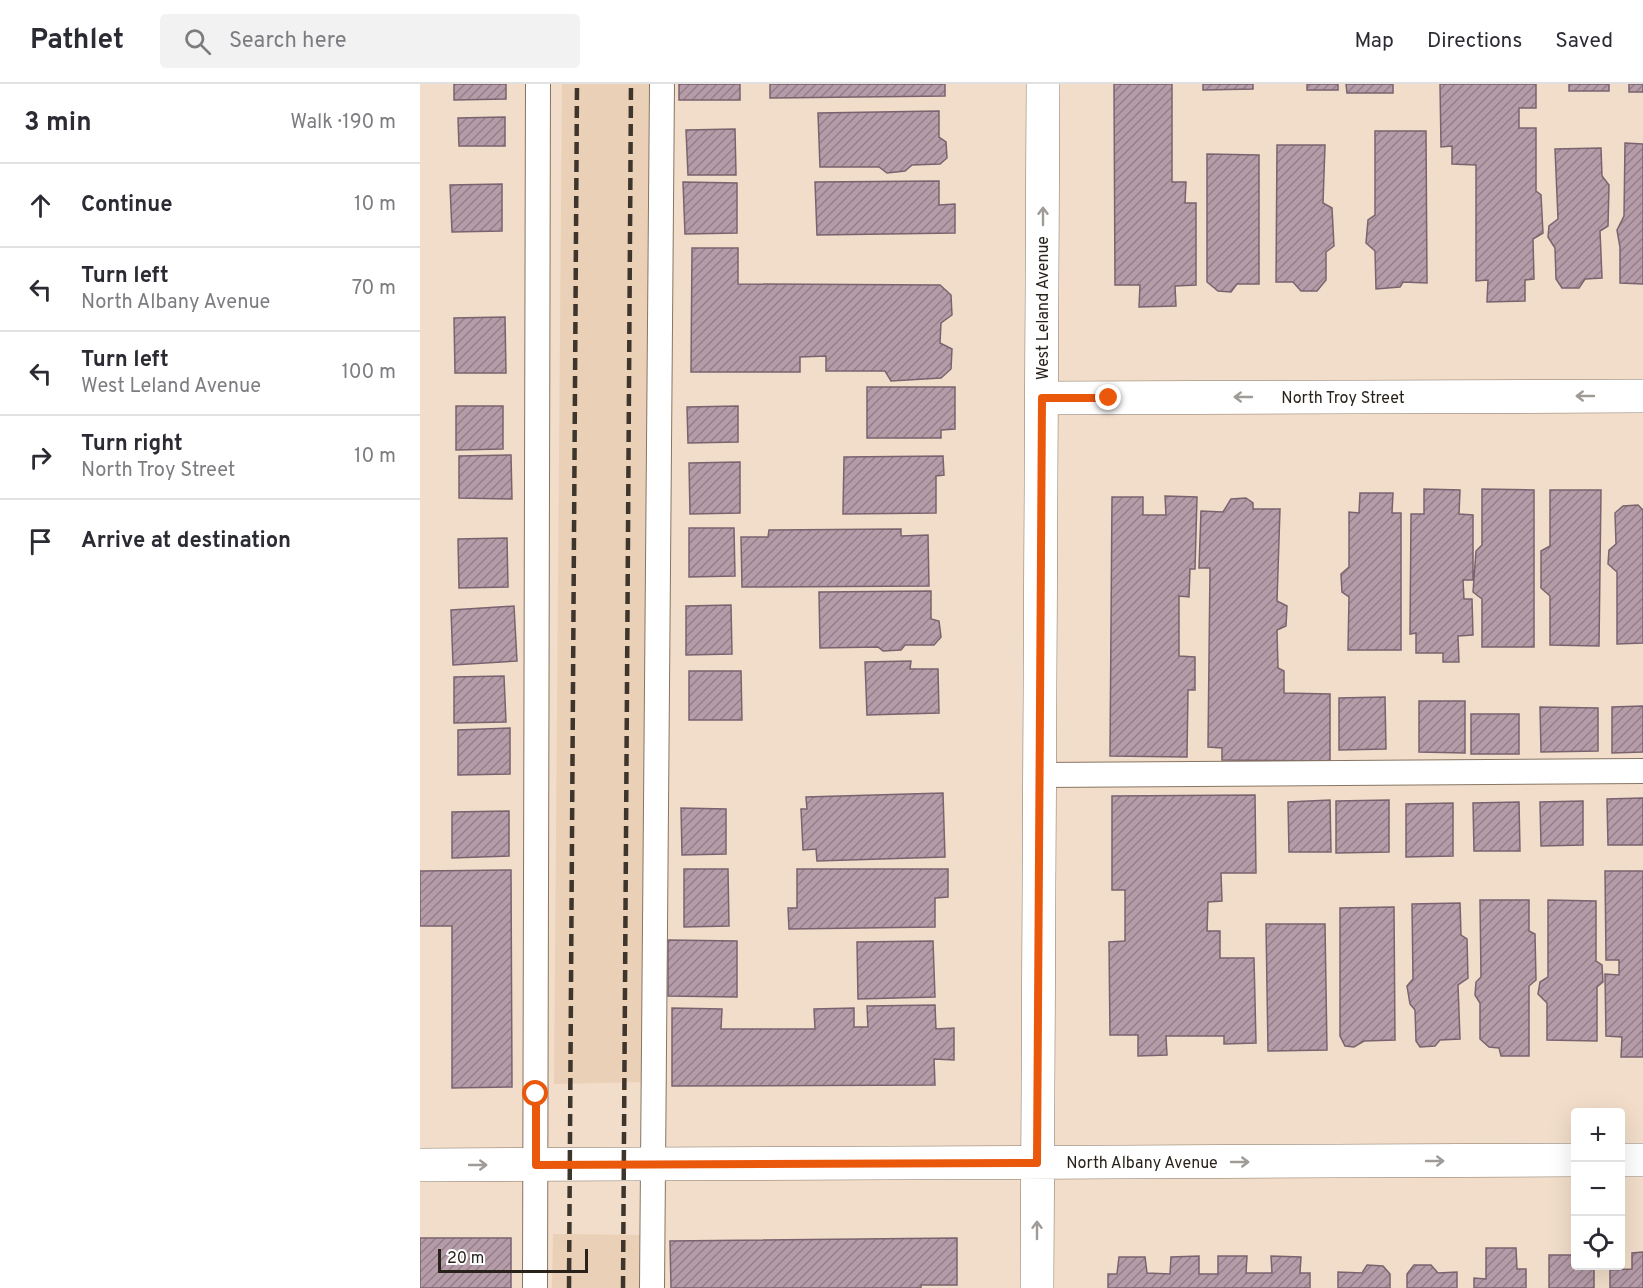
<!DOCTYPE html>
<html lang="en">
<head>
<meta charset="utf-8">
<style>
  :root { --surface:#fff; --page:#f2f2f3; --text:#2b2b33; --muted:#7c7c81; --line:#e1e1e2 }
  body { margin:0; font-family:Overpass,sans-serif; background:var(--page); color:var(--text) }
  .controls { position:absolute; right:18px; bottom:18px; display:grid; overflow:hidden; border-radius:6px; box-shadow:0 6px 24px #0002 }
  .controls button { width:54px; height:54px; display:grid; place-items:center; padding:0; border:0; border-bottom:2px solid var(--line); background:var(--surface); color:var(--text); font:30px sans-serif }
  .scale { position:absolute; left:18px; bottom:15px; width:150px; box-sizing:border-box; padding-left:6px; border:3px solid #29221b; border-top:0; font-size:16px; line-height:21px; white-space:nowrap; color:#29221b; -webkit-text-stroke:4px #fff; paint-order:stroke }
  .stop { position:absolute; width:18px; height:18px; margin:-14px; border:4px solid #ea580c; border-radius:50%; background:#fff }
  .stop.end { background:#ea580c; border-color:#fff; box-shadow:0 2px 6px #0008 }
  .list { margin:0; padding:0; list-style:none }
  h2 { display:flex; justify-content:space-between; align-items:center; height:78px; margin:0; padding:0 24px; font-size:26px }
  h2 small { font-size:20px; font-weight:400; color:var(--muted) }
  .list li { display:grid; grid-template-columns:39px 1fr auto; gap:18px; align-items:center; box-sizing:border-box; height:84px; padding:0 24px; border-top:2px solid var(--line) }
  .list b { display:block; font-size:22px; white-space:nowrap }
  .list p { margin:0; font-size:20px; white-space:nowrap; color:var(--muted) }
  .list em { font-size:20px; font-style:normal; color:var(--muted) }
  .icon { flex:none; width:33px; height:33px; fill:none; stroke:currentColor; stroke-width:2; stroke-linecap:round; stroke-linejoin:round }
  .map { position:relative; flex:none; width:1223px; height:1204px; overflow:hidden }
  header { display:flex; align-items:center; gap:36px; box-sizing:border-box; height:84px; padding:0 30px; background:var(--surface); border-bottom:2px solid var(--line) }
  header strong { font-size:28px }
  nav { display:flex; gap:33px; margin-inline-start:auto; font-size:21px }
  .search { width:420px; height:54px; background:var(--page); display:flex; align-items:center; gap:15px; box-sizing:border-box; padding:0 21px; border-radius:6px; color:var(--muted); font-size:22px }
  main { display:flex }
  aside { flex:1; background:var(--surface) }
  .map>svg:first-child { display:block }
  .built { fill:#ead0b6 }
  .building { fill:url(#building-hatch); stroke:#7a636e; stroke-width:1.5 }
  .lines { fill:none; stroke-linecap:round; stroke-linejoin:round }
  .service-casing { stroke:#877563; stroke-width:26 }
  .minor-casing { stroke:#877563; stroke-width:34 }
  .service { stroke:#fff; stroke-width:24 }
  .minor { stroke:#fff; stroke-width:33 }
  .rail { stroke:#3e362d; stroke-width:4.5; stroke-dasharray:12 6; stroke-linecap:butt }
  .oneway { stroke:#9f9c98 }
  .route { stroke:#ea580c; stroke-width:8 }
  .labels { text-anchor:middle; stroke-width:4.5; stroke-linejoin:round; paint-order:stroke }
  .street-label { font-size:16px; fill:#29221b; stroke:#fff }
</style>
</head>
<body>
<header>
<strong>Pathlet</strong>
<div class="search"><svg class="icon" aria-label="search" viewBox="0 0 24 24"><circle cx="10" cy="10" r="6"/><path d="M15 15l6 6"/></svg>Search here</div>
<nav><a>Map</a><a>Directions</a><a>Saved</a></nav>
</header>
<main>
<aside>
<h2>3 min<small>Walk · 190 m</small></h2>
<ul class="list">
<li><svg class="icon" aria-label="ahead" viewBox="0 0 24 24"><path d="M12 20V5M6 11l6-6 6 6"/></svg><div><b>Continue</b></div><em>10 m</em></li>
<li><svg class="icon" aria-label="left" viewBox="0 0 24 24"><path d="M17 20v-9H6M10 6l-5 5 5 5"/></svg><div><b>Turn left</b><p>North Albany Avenue</p></div><em>70 m</em></li>
<li><svg class="icon" aria-label="left" viewBox="0 0 24 24"><path d="M17 20v-9H6M10 6l-5 5 5 5"/></svg><div><b>Turn left</b><p>West Leland Avenue</p></div><em>100 m</em></li>
<li><svg class="icon" aria-label="right" viewBox="0 0 24 24"><path d="M7 20v-9h11M14 6l5 5-5 5"/></svg><div><b>Turn right</b><p>North Troy Street</p></div><em>10 m</em></li>
<li><svg class="icon" aria-label="arrive" viewBox="0 0 24 24"><path d="M6 21V4h12l-3 4 3 4H6"/></svg><div><b>Arrive at destination</b></div></li>
</ul>
</aside>
<div class="map">
<svg width="1223" height="1204" viewBox="0 0 1223 1204">
  <defs>
    <pattern id="building-hatch" width="6" height="6" patternUnits="userSpaceOnUse" patternTransform="scale(1.5)"><rect width="6" height="6" fill="#b59ca8"/><path d="M-1 1l2-2M0 6l6-6M5 7l2-2" fill="none" stroke="#937f88"/></pattern>
  </defs>
  <rect width="100%" height="100%" fill="#f1ddc9"/>
  <!-- built -->
  <path class="built" d="M142 0H231L223 998 134 1000Z
    M133 1150 221 1151V1204H132Z"/>
  <!-- building -->
  <path class="building" d="M34 0H86V15L34 16Z
    M259 0H320V16H259Z
    M350 0H525V12L350 14Z
    M694 0H752V98H766L765 119H776V201L755 202 756 222 719 223 720 201H695Z
    M783 0H833V5L783 6Z
    M887 0H918V6H887Z
    M926 0H973V9H927Z
    M1020 0H1116V24H1099V44H1116V107L1121 111 1123 149 1113 155 1114 195 1105 196V217L1067 218 1068 196 1056 197V81L1032 80V62L1021 63Z
    M1149 0H1189V7H1149Z
    M1209 0H1223V8H1209Z
    M519 27V53L526 58 527 74 520 80 492 81 485 87 467 89 459 83H400L398 29Z
    M85 33V62H39L38 34Z
    M315 45 316 91H268L266 46Z
    M955 47H1006L1007 199 983 198 980 203 956 205 955 167 946 159 948 136 955 131Z
    M1205 59 1223 60V200L1200 199V163L1197 146 1204 132Z
    M857 61H905L903 119 912 124 914 162 906 168V196L897 207H881L873 198H856Z
    M1181 64 1182 92 1189 101 1188 142 1180 147 1182 194 1165 195 1159 204H1142L1136 195 1135 164 1128 153 1129 142 1138 135 1135 65Z
    M787 70 839 71V200H817L811 208 798 207 787 198Z
    M519 97V121L535 120V149L397 151 395 98Z
    M263 98 317 99V149L265 150Z
    M82 100V147L32 148 30 101Z
    M272 164H318V200L520 201 531 211 532 231 521 239 520 259 532 265 531 285 521 294 471 297 465 287H406V272L380 273V288H271Z
    M85 233 86 289H35L34 234Z
    M447 303H535V345L521 346V354H447Z
    M36 322H83V365L36 366Z
    M318 322V358L268 359 267 323Z
    M91 371 92 415 39 414V372Z
    M523 372 524 391 516 392V429L423 430 424 373Z
    M320 378V429L270 430 269 379Z
    M1004 405 1040 406 1039 430 1053 431V496H1043L1044 515H1052L1053 551 1038 552 1039 578H1023V569H996V549L990 550 991 430H1004Z
    M1062 405 1114 406V563H1062V515L1053 508 1056 467 1062 461Z
    M1130 406H1181L1179 562 1130 561V512L1121 504V467L1130 462Z
    M940 409H973L972 429H981V566H928L929 513 922 508 921 490 929 483V428L939 429Z
    M745 412 777 413 775 485H770L769 513 759 512V572L775 573V606H768L767 673 690 672 692 413H723V431H746Z
    M826 414 833 419V425H860L857 517 867 522 866 542 857 546 858 584 864 587V609L910 610V677L802 676V664L788 663 790 484H779L781 427 803 428 811 415Z
    M1218 421 1223 426V559L1197 560V488L1188 480 1189 466 1196 460 1195 429 1203 422Z
    M269 444H314L315 492 269 493Z
    M481 445V452L508 451 509 502 322 503 321 453H348L349 446Z
    M87 454 88 503 39 504 38 455Z
    M511 507V535L519 537 521 553 514 561H485L481 566 463 567 458 563 400 564 399 508Z
    M311 521 312 570 266 571V522Z
    M94 522 97 577 33 581 31 526Z
    M491 577 490 585H518L519 629 447 631 445 578Z
    M269 587H321L322 636H269Z
    M84 592 86 638 34 639V593Z
    M965 613 966 665 919 666V614Z
    M999 617H1045V669L999 668Z
    M1223 622V668L1192 669V623Z
    M1120 623 1178 624V667L1121 668Z
    M1051 630H1099V670H1051Z
    M90 644V690L38 691V646Z
    M523 709 525 773 397 777 396 765 383 766 381 725H387L386 713Z
    M835 711 836 789H801L802 817 788 818 787 847H800V874H834L836 959 804 960V952H746L747 971 718 972V951H690L689 858 705 857V806H692V712Z
    M1223 714V761H1188L1187 715Z
    M910 716 911 768H869L868 718Z
    M969 716V768L916 769V717Z
    M1163 717V761L1121 762 1120 718Z
    M1099 718 1100 767H1054L1053 719Z
    M1033 719V772L986 773V720Z
    M261 724 306 725V770L262 771Z
    M89 727V772L32 774V728Z
    M264 785H308L309 842 264 843Z
    M377 785H528V813L515 814V843L369 845 368 824H377Z
    M91 786 92 1003 32 1004V842H0V787Z
    M1185 787H1223V973H1201L1202 953 1186 952 1185 890 1199 891V876H1186Z
    M1060 816H1109V847L1115 850 1116 896 1109 902V972H1081L1079 964 1069 963 1060 955V919L1055 911 1056 898 1061 893Z
    M1128 816 1176 817V877L1182 881 1183 898 1177 903V957L1127 956V919L1118 910 1120 898 1128 893Z
    M1040 819 1041 851 1047 855 1048 894 1038 901 1040 955 1020 956 1015 962 1000 963 996 957 995 926 990 920 987 902 993 895 992 820Z
    M974 823 975 956 944 957 934 963 925 962 920 952V824Z
    M846 840H905L907 966 848 967Z
    M248 856 317 857V913L248 912Z
    M513 857 515 913 438 915 437 858Z
    M515 921 516 945 534 944V976L514 975 515 1001 252 1002V924L302 925 301 945H395L394 925 434 924V943H448L447 922Z
    M0 1154H91V1204H0Z
    M537 1154V1201H501V1204H251L250 1157Z
    M1066 1164H1096L1097 1185H1106V1204H1054V1194L1066 1195Z
    M1223 1168V1204H1190V1186L1212 1185V1169Z
    M1129 1171H1156V1182H1174V1204H1129Z
    M779 1172V1190H798V1172H827L826 1189H852L851 1172 881 1173 880 1189H890V1204H688V1190H697L699 1173H725L727 1189 750 1190 751 1173Z
    M947 1181 963 1182 970 1190V1204H918V1188L942 1189Z
    M994 1181H1011L1018 1189 1037 1188V1204H987V1190Z"/>
  <g class="lines">
    <defs>
      <path id="service" d="M620 691 1223 687
        M115 1204 118 0
        M232 1204 242 0"/>
      <path id="minor" d="M622 314 1223 312
        M1200 1076H1223
        M0 1081 1156 1076
        M617 1204 623 0"/>
    </defs>
    <!-- service casing -->
    <use href="#service" class="service-casing"/>
    <!-- minor casing -->
    <use href="#minor" class="minor-casing"/>
    <!-- service -->
    <use href="#service" class="service"/>
    <!-- minor -->
    <use href="#minor" class="minor"/>
    <!-- rail -->
    <path class="rail" d="M149 1204 157 0
      M203 1204 211 0"/>
  </g>
  <!-- one-way arrows -->
  <defs><path id="oneway-shaft" d="M-6 0H5M1.5-3L5.5 0L1.5 3" fill="none" stroke-width="1.6" stroke-linecap="round" stroke-linejoin="round" transform="scale(1.5)"/></defs>
  <g class="oneway">
    <use href="#oneway-shaft" transform="translate(623 132) rotate(-90)"/>
    <use href="#oneway-shaft" transform="translate(1165 312) rotate(180)"/>
    <use href="#oneway-shaft" transform="translate(823 313) rotate(180)"/>
    <use href="#oneway-shaft" transform="translate(1015 1077)"/>
    <use href="#oneway-shaft" transform="translate(820 1078)"/>
    <use href="#oneway-shaft" transform="translate(58 1081)"/>
    <use href="#oneway-shaft" transform="translate(617 1146) rotate(-90)"/>
  </g>
  <g class="lines">
    <!-- route -->
    <path class="route" d="M116 1010V1081L617 1079 622 314H689"/>
  </g>
  <g class="labels">
    <!-- street labels -->
    <g class="street-label">
      <text transform="translate(622 224) rotate(-90)" y="6">West Leland Avenue</text>
      <text x="923" y="319">North Troy Street</text>
      <text x="722" y="1084">North Albany Avenue</text>
    </g>
  </g>
</svg>
<div class="controls">
<button>+</button>
<button>−</button>
<button><svg class="icon" aria-label="locate" viewBox="0 0 24 24"><circle cx="12" cy="12" r="6"/><path d="M12 2v4M12 18v4M2 12h4M18 12h4"/></svg></button>
</div>
<div class="scale">20 m</div>
<div class="stop" style="left:116px;top:1010px"></div>
<div class="stop end" style="left:689px;top:314px"></div>
</div>
</main>
</body>
</html>
